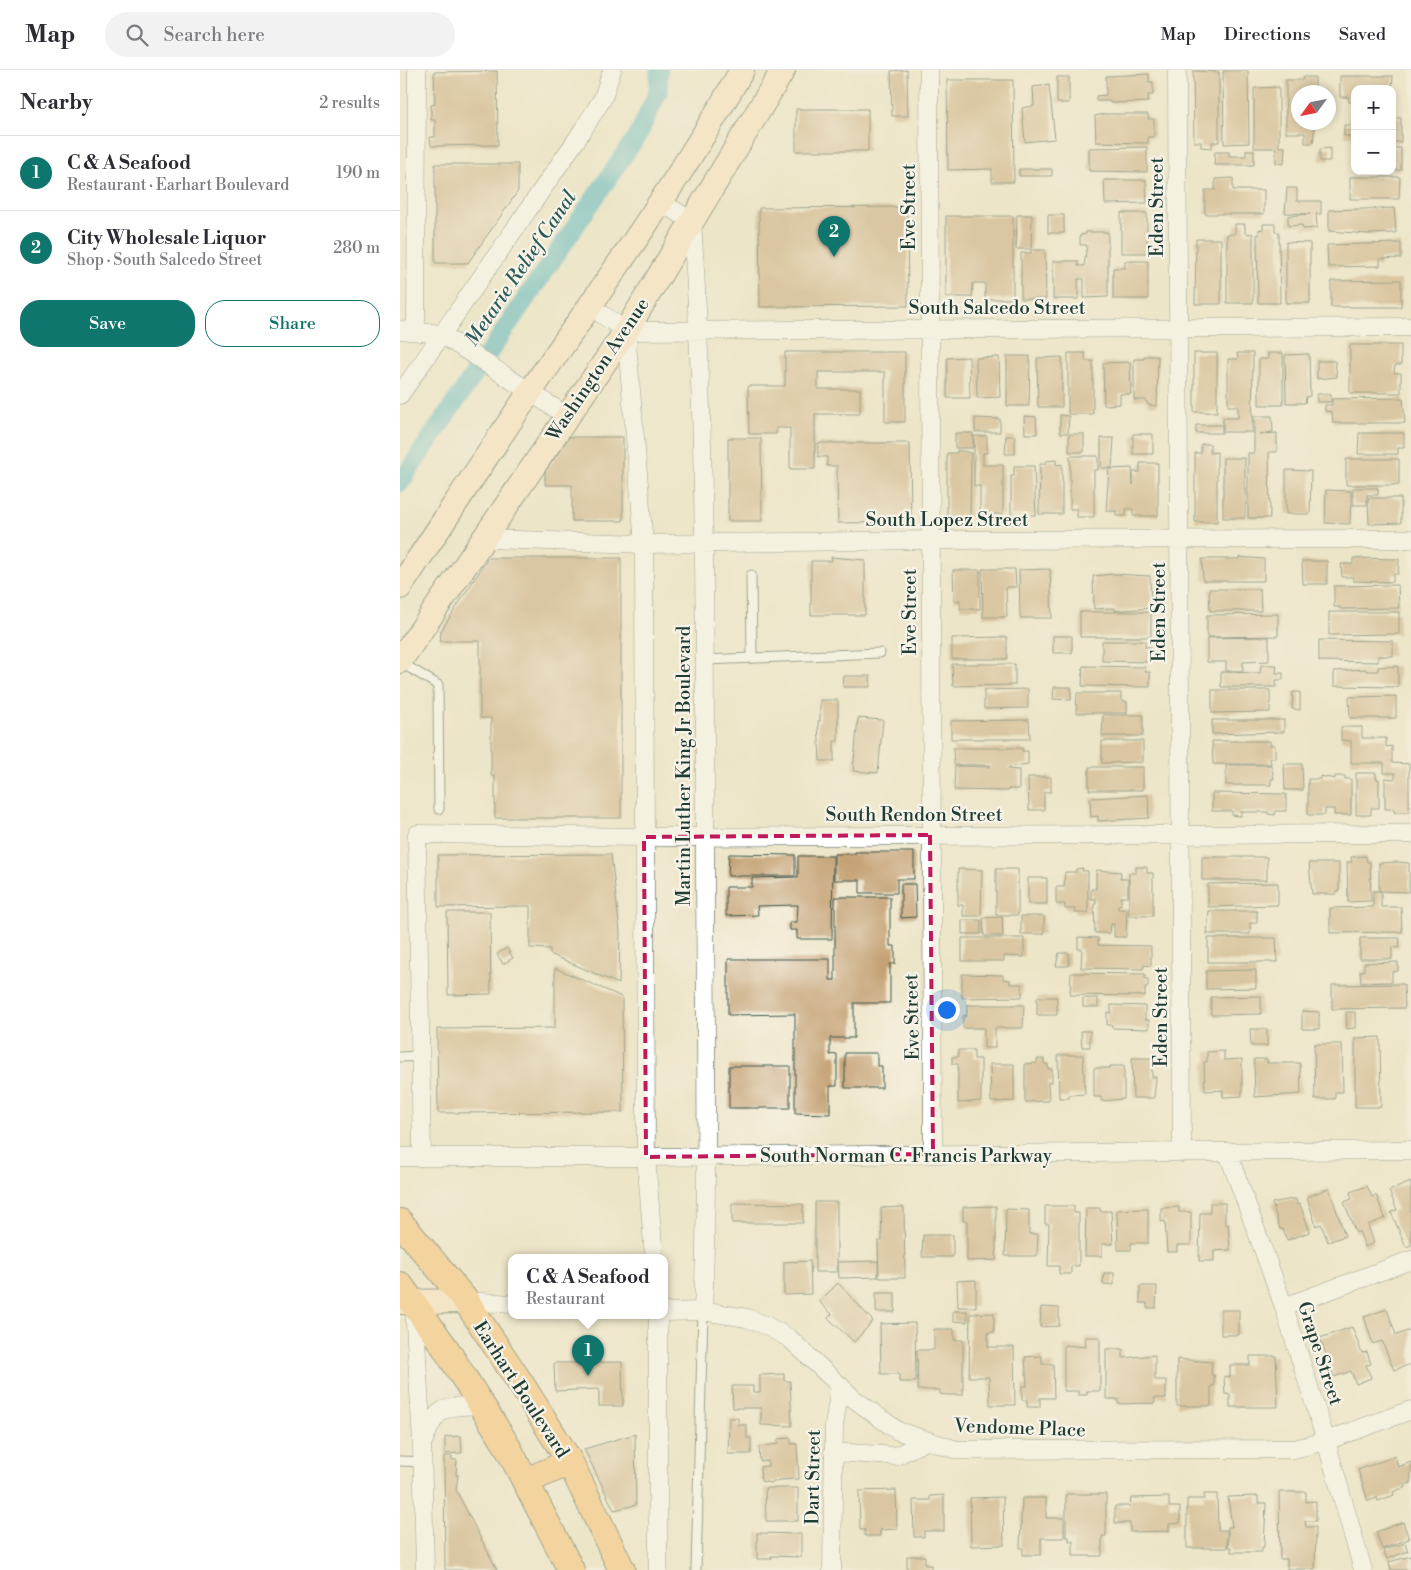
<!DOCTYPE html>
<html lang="en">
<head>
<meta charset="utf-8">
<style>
  :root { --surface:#fff; --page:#f2f2f3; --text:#2b2b33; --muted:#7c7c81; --line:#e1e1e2; --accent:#0f766e }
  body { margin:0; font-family:"Libre Bodoni",serif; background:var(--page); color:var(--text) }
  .controls { position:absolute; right:15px; top:15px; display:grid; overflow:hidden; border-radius:10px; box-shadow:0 2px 8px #0003 }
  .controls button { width:45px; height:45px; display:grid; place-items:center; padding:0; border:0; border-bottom:1px solid var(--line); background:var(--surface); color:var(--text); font:25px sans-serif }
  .compass { position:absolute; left:891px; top:15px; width:45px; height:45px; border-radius:50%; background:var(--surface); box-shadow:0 2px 8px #0003; rotate:237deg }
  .you { position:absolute; left:546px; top:939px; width:18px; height:18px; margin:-12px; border:4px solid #fff; border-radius:50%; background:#1a73e8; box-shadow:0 0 0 8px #1a73e833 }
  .badge { display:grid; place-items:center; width:32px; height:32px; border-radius:50%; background:var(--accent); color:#fff; font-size:16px; font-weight:700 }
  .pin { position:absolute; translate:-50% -41px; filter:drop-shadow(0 1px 2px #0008) }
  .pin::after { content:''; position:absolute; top:26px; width:18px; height:15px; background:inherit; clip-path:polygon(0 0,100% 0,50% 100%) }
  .popup { position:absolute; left:108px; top:1184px; width:160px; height:65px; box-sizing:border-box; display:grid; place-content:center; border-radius:10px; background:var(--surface); filter:drop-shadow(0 1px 4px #0005); font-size:16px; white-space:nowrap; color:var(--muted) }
  .popup b { font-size:19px; color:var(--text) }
  .popup::after { content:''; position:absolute; left:50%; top:100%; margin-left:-10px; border:10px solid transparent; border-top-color:var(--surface) }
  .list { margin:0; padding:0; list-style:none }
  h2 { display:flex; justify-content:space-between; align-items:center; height:65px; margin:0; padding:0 20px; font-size:21px }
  h2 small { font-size:16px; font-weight:400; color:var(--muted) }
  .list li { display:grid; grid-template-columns:32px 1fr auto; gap:15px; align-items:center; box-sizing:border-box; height:75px; padding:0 20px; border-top:1px solid var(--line) }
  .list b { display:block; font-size:19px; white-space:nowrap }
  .list p { margin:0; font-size:16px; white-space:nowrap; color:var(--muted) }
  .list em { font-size:16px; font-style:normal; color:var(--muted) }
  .actions { display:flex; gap:10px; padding:15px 20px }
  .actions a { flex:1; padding:11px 0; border:1px solid var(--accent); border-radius:20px; text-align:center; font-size:18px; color:var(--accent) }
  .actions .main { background:var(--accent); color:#fff }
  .icon { flex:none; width:28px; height:28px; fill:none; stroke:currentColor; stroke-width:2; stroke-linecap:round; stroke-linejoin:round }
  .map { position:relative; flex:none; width:1011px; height:1500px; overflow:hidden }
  header { display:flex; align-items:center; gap:30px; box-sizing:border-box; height:70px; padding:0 25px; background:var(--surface); border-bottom:1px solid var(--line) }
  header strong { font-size:24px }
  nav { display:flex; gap:28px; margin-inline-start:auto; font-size:18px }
  .search { width:350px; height:45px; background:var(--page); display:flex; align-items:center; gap:12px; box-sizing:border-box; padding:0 18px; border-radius:28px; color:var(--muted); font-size:19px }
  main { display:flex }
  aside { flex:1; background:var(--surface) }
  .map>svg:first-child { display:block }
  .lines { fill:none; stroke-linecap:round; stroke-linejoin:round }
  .canal { stroke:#47b2c4; stroke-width:19 }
  .building { fill:#c4a173 }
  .lane-casing { stroke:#3e564a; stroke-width:11 }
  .street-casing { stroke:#3e564a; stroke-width:19 }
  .secondary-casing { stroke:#3e564a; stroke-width:26 }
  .primary-casing { stroke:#3e564a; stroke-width:28 }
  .lane { stroke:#fff; stroke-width:9 }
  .street { stroke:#fff; stroke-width:18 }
  .secondary { stroke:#fde5c5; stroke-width:24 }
  .primary { stroke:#fbbe6e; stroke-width:26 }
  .marked { fill:none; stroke:#c2185b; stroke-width:4; stroke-dasharray:10 6; stroke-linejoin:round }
  .labels { text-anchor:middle; stroke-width:4.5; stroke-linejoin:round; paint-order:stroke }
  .street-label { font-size:19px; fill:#1f3d34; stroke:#f7f3e8 }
  .water-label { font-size:20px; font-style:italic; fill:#295a58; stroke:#f7f3e8 }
</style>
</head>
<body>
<header>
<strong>Map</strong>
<div class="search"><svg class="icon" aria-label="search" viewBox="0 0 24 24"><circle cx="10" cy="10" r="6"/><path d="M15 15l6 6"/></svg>Search here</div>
<nav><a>Map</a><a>Directions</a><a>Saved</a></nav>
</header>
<main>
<aside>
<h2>Nearby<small>2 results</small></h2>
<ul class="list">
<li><span class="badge">1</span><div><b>C &amp; A Seafood</b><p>Restaurant · Earhart Boulevard</p></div><em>190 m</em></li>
<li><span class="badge">2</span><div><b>City Wholesale Liquor</b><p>Shop · South Salcedo Street</p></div><em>280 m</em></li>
</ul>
<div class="actions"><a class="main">Save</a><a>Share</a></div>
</aside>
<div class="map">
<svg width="1011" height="1500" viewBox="0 0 1011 1500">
  <rect width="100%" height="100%" fill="#f7f3e8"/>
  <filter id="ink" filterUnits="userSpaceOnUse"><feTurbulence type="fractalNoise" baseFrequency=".02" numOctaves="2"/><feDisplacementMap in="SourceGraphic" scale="10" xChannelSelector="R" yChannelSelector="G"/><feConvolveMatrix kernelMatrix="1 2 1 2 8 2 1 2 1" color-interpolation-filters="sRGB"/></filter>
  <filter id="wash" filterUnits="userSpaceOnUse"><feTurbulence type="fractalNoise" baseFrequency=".0096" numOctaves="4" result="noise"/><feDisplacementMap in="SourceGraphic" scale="20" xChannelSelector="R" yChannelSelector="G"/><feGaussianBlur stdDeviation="1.12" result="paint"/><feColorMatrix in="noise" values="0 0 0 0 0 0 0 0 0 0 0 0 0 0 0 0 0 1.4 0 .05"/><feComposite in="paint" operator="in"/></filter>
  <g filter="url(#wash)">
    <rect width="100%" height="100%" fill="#ede5c8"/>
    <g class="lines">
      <!-- canal -->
      <path class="canal" d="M0 413 239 63 258 22 259 0"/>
    </g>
    <g id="blocks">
      <!-- building -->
      <path class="building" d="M507 0 508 46H492L491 1Z
        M97 1 98 75 31 76 30 67H35V50H31V35L35 34 34 2Z
        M793 1 819 2V72H812V78L801 77V72H794Z
        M823 1H848L849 73 824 74Z
        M749 4V12H753V25H748V32L710 33V31H696V26L706 25V6Z
        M940 6H993L992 19H955V32H949L948 27H940Z
        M657 7H669V33H657Z
        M903 7H915V22H898V52H915L913 73H905V63H886V10H902Z
        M547 10H613L614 112H592V99L548 100Z
        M649 15 655 69 625 72 622 38 634 36 633 17Z
        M879 17V77H885L884 94 876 93V78H854V18Z
        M396 39H468V81H396Z
        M704 44H748V49H754V67H748V73L696 72 695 46Z
        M992 48H1001V72H992Z
        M952 49H955V72H952V66H944V55H952Z
        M747 77V102L689 101V78Z
        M930 78V91H920V79Z
        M992 78H1001V100L992 101Z
        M846 80H854V95H814L815 82H829V86H846Z
        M35 94H118V121L68 193H35Z
        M619 99H652V106H619Z
        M950 107H1000L999 129H950Z
        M833 108V120H864V144H805V120H815V109Z
        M704 110H746L747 133 705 134Z
        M887 118H897V131H921V144H916L917 158 903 159 902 155 888 156V146L910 144 885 143Z
        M507 137 508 236 360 237 359 138Z
        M994 138 996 163 968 164 929 161V140Z
        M721 143H747V183H721Z
        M617 145H632L631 179H616Z
        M648 145H664V163H648Z
        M546 146H613V229H585V213H573L572 227H546Z
        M835 154H845V163L853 164V233H827V164H835Z
        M863 154H875V162H879L880 233H858L857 165H859V159L863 160Z
        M686 162H708V227L684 228V209H678V229H653V191H678V196H684L687 175H680V165L686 164Z
        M796 169H821V234H795Z
        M886 172 910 173V233H886Z
        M1001 173V188L980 189V196L928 197 927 175Z
        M631 180H645L646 229H621V183H631Z
        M725 191H748V229H713V198H725Z
        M1001 210V237H931V211Z
        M950 275H1001V295H995L994 303H1001V323H950Z
        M385 282H505V352H485V302H418V319H460V344H415V399H390V358H376V364H349L348 316H385Z
        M668 283H685V291H693V344H668Z
        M794 283H817V342H794Z
        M837 283H853L852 362H823V348H838V336H828V289H838Z
        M868 283H883V335H859V289H868Z
        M909 284 910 326 906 327 905 333H886L885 285Z
        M607 286H630L629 336H607Z
        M744 286H758L757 336 748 335 746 330H734V289H744Z
        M569 287 570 328H547V288Z
        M599 287 600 327 577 328 576 288Z
        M662 287V337H638L637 288Z
        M917 291H935L937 307 917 309Z
        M730 292 731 324H720V334L704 335 703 293Z
        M917 324H931V332H917Z
        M1003 328 1005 353H933L932 342 925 341V335H932V329Z
        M660 345 669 346 668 363H660Z
        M624 346 636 347 637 364H625Z
        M854 346H872L873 362 860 364 877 363V382H869L870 448H848V383H854Z
        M575 348 600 349V362H575Z
        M796 355H822V363H796Z
        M555 363H573V378H555Z
        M959 363H1004V378H998V384H958Z
        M669 364H684V382H669Z
        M733 364H753V384H733Z
        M574 366H587V383H583V395H603V444H580V416H574Z
        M606 366H615V384H605Z
        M169 367H223V451H172V415H145V402Z
        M328 368H361L362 451H328Z
        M701 368H714L712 398H701Z
        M418 373H510L511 452 438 453 437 396H427V387H418Z
        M801 374H810V383L817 382V452H795V383H801Z
        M557 380 571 383 570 447H547V383H557Z
        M670 386H698V400H694V447H677V439H670Z
        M823 388H845V448H823Z
        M946 389H999V415H946Z
        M656 390V395L662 394V444H639L640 394H645V391Z
        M740 393H758V446H733V439H726V446H716V441H706L709 399 732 398 733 415V402H740Z
        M614 396H634L636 445H611V406H614Z
        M886 400 911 401 910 444H886Z
        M953 418H978V425H967V435H953Z
        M926 420 951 421 950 454 925 453Z
        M968 428H1001V453L969 454Z
        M431 487 465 490V545H411V491H432Z
        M839 487 864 489V511H803L802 489H839Z
        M88 488H221V748H95V706H91V648H80V571H40L41 561Z
        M953 488 999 489 998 504H993V512L953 511V507H942L941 494H953Z
        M902 491H927V514H903Z
        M582 499H615L616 517H606L607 547H583Z
        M650 499 652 548H620L619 500Z
        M553 500H580V539H560V530L554 531Z
        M714 504 750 506 751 538 715 541V538L694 539 693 506Z
        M998 515 999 538 940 539V537H934V516Z
        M809 519H860L861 541H810Z
        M680 542H751V567H680Z
        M929 542H999V564L929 565Z
        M878 544V566L807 567V545Z
        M653 566H672V583H653Z
        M607 567V589H552V568Z
        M869 567V591L843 592V601H826V592H807V568Z
        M919 570 993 571V586H978V592L919 591Z
        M702 571H745V577H750L749 592 702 591Z
        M552 594H615V615L553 616Z
        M861 595H877L876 603H883V610H876V617H821V602L860 603Z
        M683 596 745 597V602H750V617L682 616Z
        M998 596V617L934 616V601L966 599V601H978V597Z
        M444 606H470V617H443Z
        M654 617H671V630L653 629Z
        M628 619V638L584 639V620Z
        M812 620H870V642L812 643Z
        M893 622H900V640L892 639Z
        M677 623H721V631L727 632V643H676Z
        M996 626V648H950L949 627Z
        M420 630H438V671H434V691H420L418 651H420Z
        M703 645H743V666H702Z
        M458 648 483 650 478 703 453 701Z
        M629 650 630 669H551V651Z
        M812 650H884V662L812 664Z
        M941 657H962V668H986V677L992 676V693L1009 694V742H994V739H985V708L995 709V703H984V693H951V671L941 670Z
        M702 671H743V692L702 693Z
        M812 671H870V675H875V688H870L871 694H813Z
        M553 678H622V681H628V694L609 697 608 699 619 700V719H608V721L554 720 555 696 590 697V695H554Z
        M884 694H902L903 720H885Z
        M826 695H871L874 709H871V715H826Z
        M689 697H743V720H689Z
        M956 703H976V709H979V738H971V745H956Z
        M920 706 935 709V706H945V709H951V745H934V739H925V745H908V709H920Z
        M628 707H651V722H644V740H629Z
        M812 723 886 724V741H875V745L868 744V742H841V746L832 745V741H812Z
        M748 725 749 748 698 751V746L691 747 690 728Z
        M455 782H514V809H497V823H460V810H434V784H455Z
        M211 784 220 862 219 914 150 884V879L130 878V836L38 837V785Z
        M329 784 395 785V806H328Z
        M398 786H433L432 869H397V860H390V852H397L398 835 357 836 358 845 326 846V817H352V808L398 807Z
        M966 786 967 792H970L971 831 948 832 947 792H952L951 787Z
        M802 787H867V810H802Z
        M998 792 1009 793V822L979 821V793Z
        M909 793H939V821H936V824H912Z
        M736 797H747V803H753V846H729V803H736Z
        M683 798 682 801H688V843H675V839H665V834H656V817H664L665 802H676V799Z
        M558 799 582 800 581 846H563V835H558Z
        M596 799H618V845H596Z
        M696 800 721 802 720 809H728V827H721V835H718V839H727L726 867H714V854H711L710 863H695L694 834H696V829H691V819H696Z
        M628 808H647V834H628Z
        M878 813V835L808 837V814Z
        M501 814H515L516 847 501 848Z
        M973 821H981V837H1001L1002 862 930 863V838L973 837Z
        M435 827H490V876H495V894H490V933H454V968H430V985L437 984V1016H430V1044L395 1043V944L328 945V889H430V910H435Z
        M809 841H857V853H850V864H807Z
        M47 842H90L91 924 48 925Z
        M621 846H644V864H621Z
        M602 847 603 866H584L583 848Z
        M562 850H581V864H562Z
        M678 867 698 868V875L751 876V896L744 895 743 899 681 898 682 879H678Z
        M562 868H624V887L604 886V891H562Z
        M808 868H876L877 892H808Z
        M960 868H1000L999 878 992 877V889H960Z
        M107 878 113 888 103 894 97 884Z
        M659 883H669V896H656Z
        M998 892V901L992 902V912L961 913 960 901H964V893Z
        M155 898 222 927 223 1042 38 1043 37 959 155 958Z
        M856 900V918L806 919V901Z
        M671 903 745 904V909H748V917H745V926L670 925Z
        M562 904 603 905V909L610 910V914H622V927L562 928Z
        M1004 914 1005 938 932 939V915Z
        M861 926V944L811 945V927Z
        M637 927H657V945H637Z
        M683 928H698V937H683Z
        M567 935H624L623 958H595V978H584V958H563V946H567Z
        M711 935 745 936V950H749V959L712 958V955H707V942L711 943Z
        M902 941 919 942V959H902Z
        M946 942H955V958L947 959Z
        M850 959H867V976H851Z
        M681 961H690V977H682Z
        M980 967 981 1037H955V968Z
        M914 974H942L943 1022H935V1029H915Z
        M558 980H574V989H581V1031L558 1033V994H552V987H558Z
        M824 981V990L842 989V1026L823 1027V1020L805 1021 804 992H807V982Z
        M445 983H477V996H482V1018H445Z
        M658 985H683L685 1024 669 1025V1028H659Z
        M732 988H752V1007H756L754 1028H733Z
        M637 989H644V994H648V999H652V1012H648L649 1031 625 1032V994L637 993Z
        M854 989H867V993H900L901 1024 855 1027Z
        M590 994H614V1031L591 1032Z
        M329 996H390V1038H329Z
        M710 996H724V1029L701 1031V1027H694V998H710Z
        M1011 1112V1175L1006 1177 991 1142 997 1140 989 1121Z
        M967 1116 972 1127 976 1125 985 1148 968 1155 974 1173 965 1177 959 1161 956 1163 944 1132 952 1129 950 1122Z
        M929 1118 945 1166 928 1172 921 1154 916 1156 907 1127Z
        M892 1129H896L897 1135 900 1134 910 1162 887 1170 883 1159H880L872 1133Z
        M415 1132H437V1202H415Z
        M332 1133 403 1134V1153H332Z
        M810 1133H825V1154H828L830 1180 814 1181V1191H799L800 1143H810Z
        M596 1136V1190L567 1191V1151H563V1137Z
        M645 1136H674V1143H679V1196H671V1204H659V1196H648L649 1154H645Z
        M504 1137 505 1208H479L478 1171H482L481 1138Z
        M779 1137V1142H791V1175H777V1182H767L765 1151 761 1152V1138Z
        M686 1138H700V1141H711L713 1174H702V1186H685Z
        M606 1139 629 1140V1164H638L637 1186H605Z
        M748 1139V1173H731V1180H718L717 1140Z
        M523 1165H553V1187H522Z
        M410 1191 411 1224 384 1225V1192Z
        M478 1191V1207L439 1208 438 1192Z
        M704 1203H714V1215L703 1214Z
        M576 1210V1237H558L557 1211Z
        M438 1213 473 1251 454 1272 428 1248 432 1244 419 1232Z
        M740 1216H757L756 1238H747V1233H740Z
        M476 1223H495V1242H476Z
        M641 1237 659 1238V1256L640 1257Z
        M987 1239 996 1265 1011 1260V1294L994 1300 982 1271 973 1274 964 1247Z
        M821 1240H839V1265H821Z
        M553 1241H567V1252L553 1251Z
        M594 1243V1262H588V1277H614L615 1335H590L589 1307H569L570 1244Z
        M515 1253 516 1312H499V1304H481L480 1254Z
        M952 1257 962 1283 967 1282 971 1294 966 1295 971 1308 956 1314 951 1301 934 1307 920 1268Z
        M534 1259H554V1270H563V1325H547L540 1324V1320H518L517 1280H534Z
        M685 1267H700V1321H687V1325H678V1321H664V1275L686 1277Z
        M706 1279H723V1288L755 1285V1310H766V1328H754L755 1333 718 1334V1329H706Z
        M642 1286V1294H653L654 1328H640V1337H627V1330H622V1316H627L625 1287Z
        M850 1286H876L878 1337H830V1325L825 1324 824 1306 830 1307V1295H850Z
        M777 1289 812 1292 811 1305H814V1316H811V1336H777Z
        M222 1292 223 1336H199V1319L155 1321 154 1293Z
        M384 1304V1311H390L392 1356 361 1355V1338H333L332 1316H353V1322H360V1305Z
        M329 1348H338V1355H347V1368H351V1384H328Z
        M235 1364 236 1435 214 1440 184 1379Z
        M61 1366 62 1383 45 1384V1367Z
        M391 1368V1374H397L399 1409 379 1410 371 1413 361 1411 360 1397 368 1396V1391H360L359 1377 378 1374V1369Z
        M44 1386H52V1390H57L56 1405H58L56 1420 97 1500H45Z
        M995 1386 998 1397 1011 1392V1413L1005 1415 1006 1417 993 1422 994 1425 978 1431 977 1428 968 1431 958 1400Z
        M365 1418H398V1451H366Z
        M496 1420 497 1459 480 1460V1466H465V1460H460L459 1421Z
        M879 1422H906V1432L916 1431V1451H905L906 1457H916L915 1499H887V1489H880Z
        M666 1424H706V1466H702V1486H673V1471H669V1467H666Z
        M804 1424H817L818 1460H827V1478H787V1429H804Z
        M544 1425V1461H524V1467H514L513 1430H530V1426Z
        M858 1426V1433H866L864 1477H862V1482H831V1477H828V1457H832L828 1427Z
        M603 1427 604 1475 571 1476 570 1428Z
        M769 1427V1437H780V1453L769 1454V1461L730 1462V1453H715V1436H730L731 1428Z
        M622 1428H646V1448H664V1468H641V1485H623V1478H620Z
        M1003 1452 1009 1469 982 1479 976 1462Z
        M357 1463 401 1464V1487L371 1486 372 1489H357Z
        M1005 1473 1008 1481 987 1489 983 1480Z
        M507 1486H525V1495H531V1500H507Z
        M1011 1486V1500H991L989 1492Z"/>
    </g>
  </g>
  <g filter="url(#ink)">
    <use href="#blocks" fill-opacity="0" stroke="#3e564a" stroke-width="1"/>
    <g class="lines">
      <defs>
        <path id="lane" d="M351 505 352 588
          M304 590 480 583
          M0 592 38 615 39 739
          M0 987 21 986
          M0 1391 23 1392
          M296 1500 303 1241"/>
        <path id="street" d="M529 0 533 1084
          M777 0 782 1083
          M262 133 292 151C306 360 305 571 305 781 305 934 309 1088 303 1241
          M190 236 226 261 1011 257
          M0 260 41 264 167 346
          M16 260 17 0
          M226 261 244 474 246 1087 254 1187
          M0 325 177 69 203 28 212 0
          M83 469 244 474 530 470 1011 469
          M828 1083 884 1237 926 1371 963 1500
          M0 1087H246L1011 1080
          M22 1087 17 764 244 767 1011 764
          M66 1231 112 1234
          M14 1235 22 1373 25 1500
          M884 1237 1011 1190
          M264 1242 303 1241 347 1248 365 1255 389 1268 454 1329 498 1361 557 1380 894 1379 926 1371 1011 1340
          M24 1370C38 1334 45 1337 81 1335
          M433 1382 496 1386 526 1371
          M258 1500V1245
          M432 1500 434 1356 440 1315"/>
        <path id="secondary" d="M0 517C44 451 87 385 132 319 205 214 279 111 342 0
          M0 591 226 261 383 0
          M0 1232 66 1231"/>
        <path id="primary" d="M0 1152 66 1231 123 1317 170 1392 222 1500
          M0 1215 44 1276 106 1374 171 1500
          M126 1411 170 1392"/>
      </defs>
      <!-- lane casing -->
      <use href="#lane" class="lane-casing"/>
      <!-- street casing -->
      <use href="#street" class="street-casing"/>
      <!-- secondary casing -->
      <use href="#secondary" class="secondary-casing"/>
      <!-- primary casing -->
      <use href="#primary" class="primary-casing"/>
      <!-- lane -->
      <use href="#lane" class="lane"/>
      <!-- street -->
      <use href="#street" class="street"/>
      <!-- secondary -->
      <use href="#secondary" class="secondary"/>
      <!-- primary -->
      <use href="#primary" class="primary"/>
    </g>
  </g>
  <!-- marked area -->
  <path d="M0 0H1011V1500H0ZM530 765 533 1084 246 1087 244 767Z" fill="#ede5c8" fill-opacity=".55" fill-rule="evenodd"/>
  <path class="marked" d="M530 765 533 1084 246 1087 244 767Z"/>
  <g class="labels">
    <!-- street labels -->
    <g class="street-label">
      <text transform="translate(508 137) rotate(-90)" y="7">Eve Street</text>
      <text transform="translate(756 137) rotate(-90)" y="7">Eden Street</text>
      <text x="597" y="244">South Salcedo Street</text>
      <text transform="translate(197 299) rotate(-56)" y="7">Washington Avenue</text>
      <text x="547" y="456">South Lopez Street</text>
      <text transform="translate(509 542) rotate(-90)" y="7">Eve Street</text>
      <text transform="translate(758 542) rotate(-90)" y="7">Eden Street</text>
      <text transform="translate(283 696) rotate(-90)" y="7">Martin Luther King Jr Boulevard</text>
      <text x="514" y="751">South Rendon Street</text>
      <text transform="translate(511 947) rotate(-91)" y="7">Eve Street</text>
      <text transform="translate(760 947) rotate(-90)" y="7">Eden Street</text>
      <text x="506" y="1092">South Norman C. Francis Parkway</text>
      <text transform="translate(921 1283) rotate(72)" y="7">Grape Street</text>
      <text transform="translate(122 1319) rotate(57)" y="7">Earhart Boulevard</text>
      <text transform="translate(620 1357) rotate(2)" y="7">Vendome Place</text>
      <text transform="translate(412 1407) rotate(-89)" y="7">Dart Street</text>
    </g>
    <!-- water labels -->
    <g class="water-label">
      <text transform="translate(120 198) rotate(-56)" y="7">Metarie Relief Canal</text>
    </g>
  </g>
</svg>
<div class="controls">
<button>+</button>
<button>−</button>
</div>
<svg class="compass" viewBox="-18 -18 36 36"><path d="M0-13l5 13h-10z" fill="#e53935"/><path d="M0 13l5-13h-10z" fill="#7c7c81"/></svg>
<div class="you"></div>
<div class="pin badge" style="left:188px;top:1306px">1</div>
<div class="popup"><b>C &amp; A Seafood</b>Restaurant</div>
<div class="pin badge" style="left:434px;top:187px">2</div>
</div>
</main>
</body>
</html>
